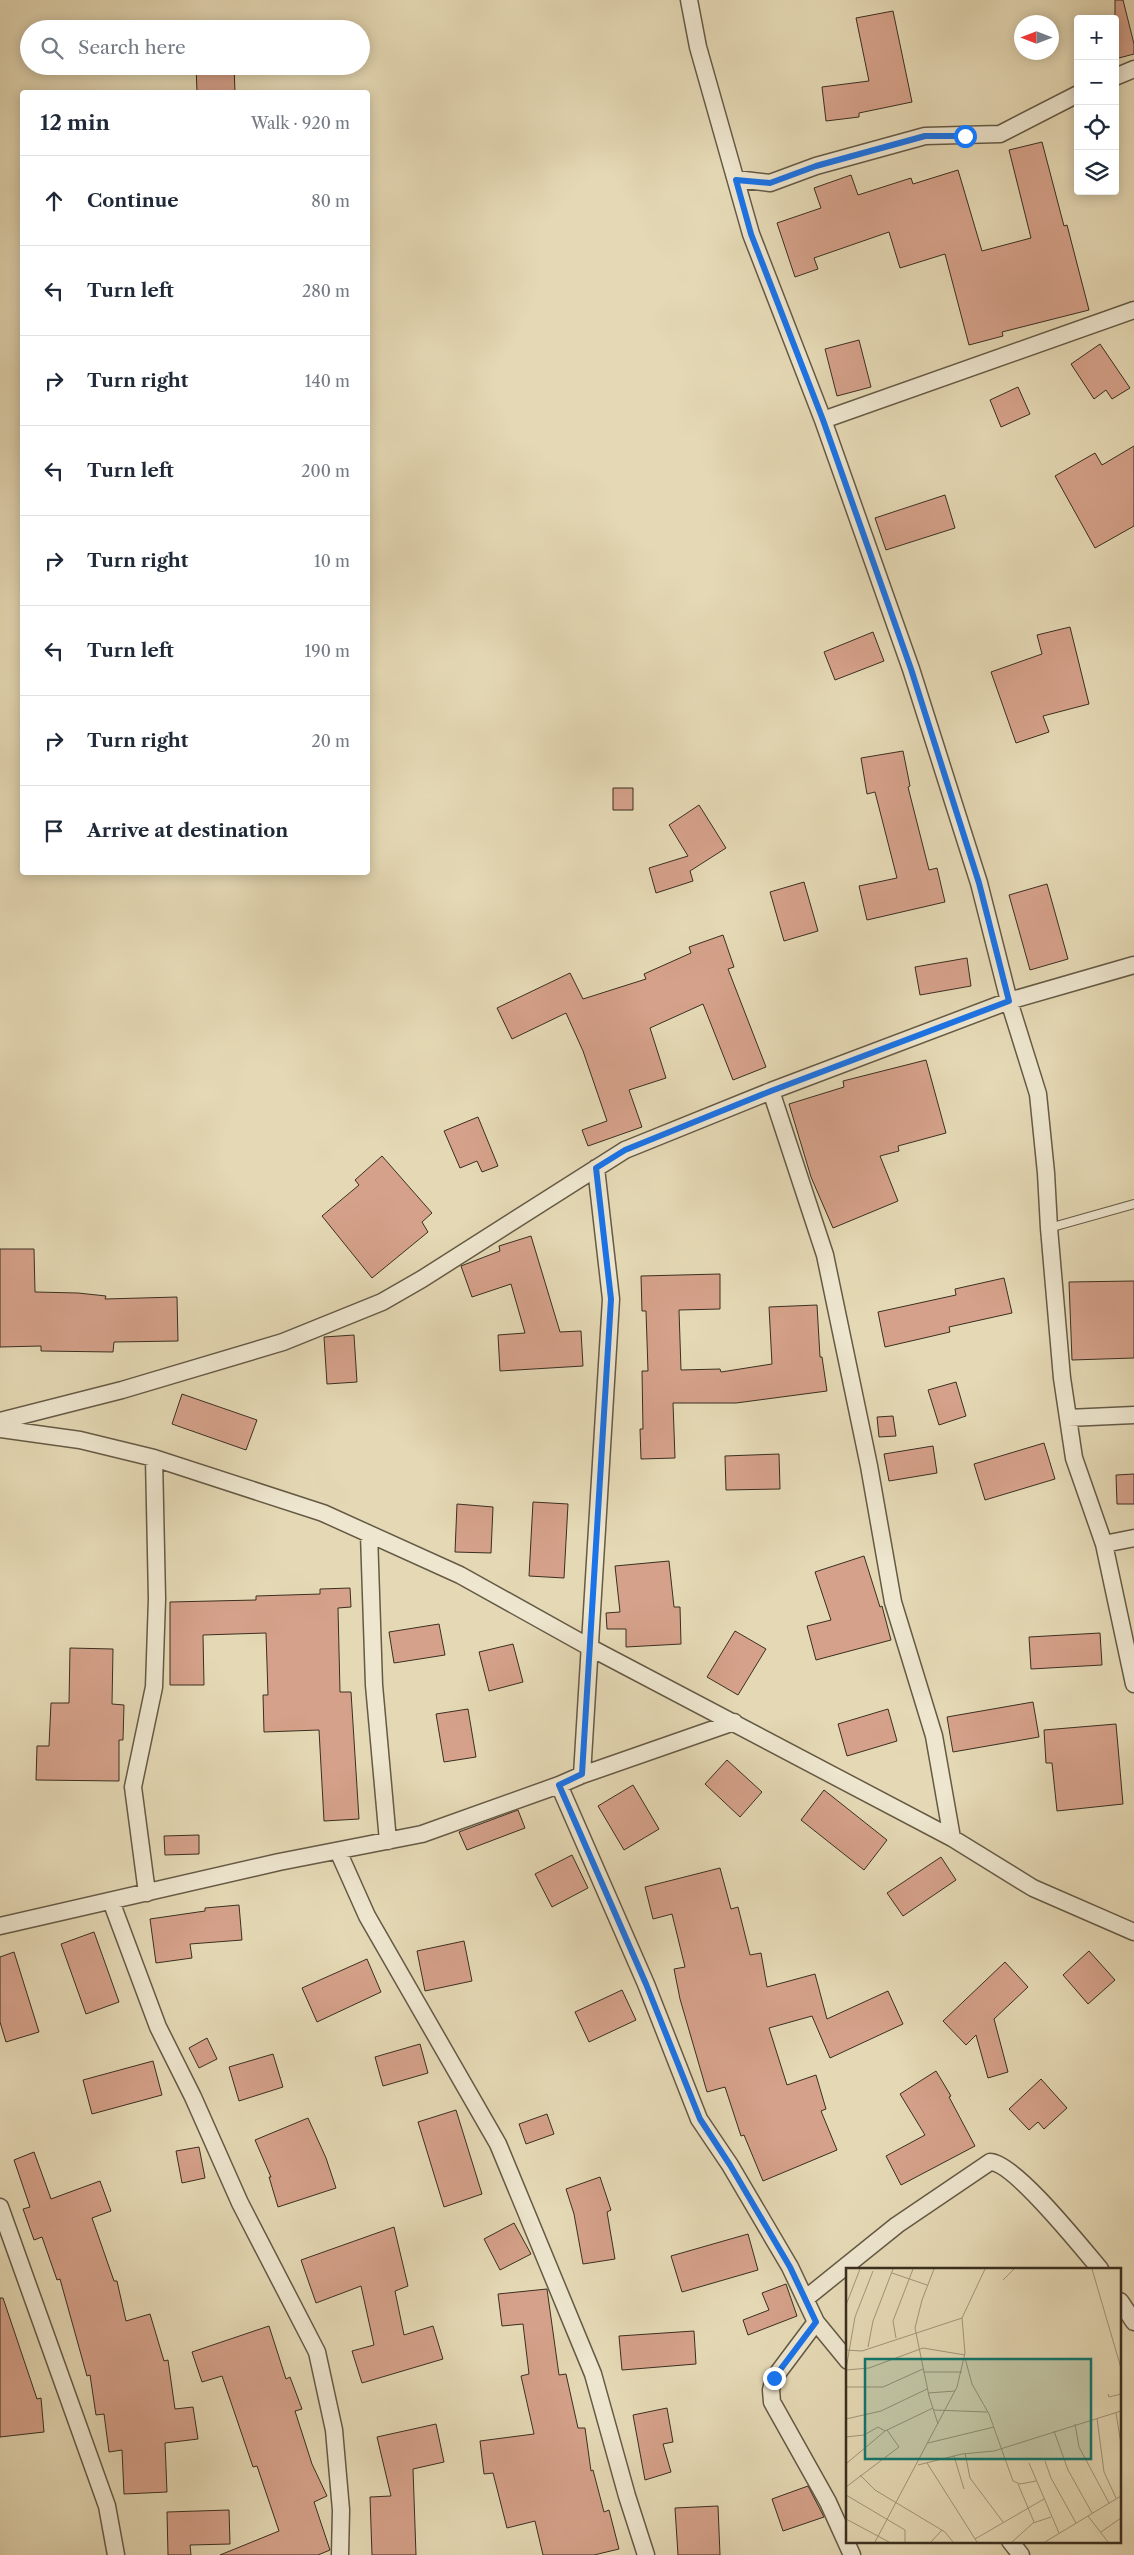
<!DOCTYPE html>
<html lang="en">
<head>
<meta charset="utf-8">
<style>
  :root { --surface:#fff; --page:#f2f2f3; --text:#1f2937; --muted:#747a83; --line:#e0e1e3 }
  body { margin:0; font-family:"Libre Caslon Text",serif; background:var(--page); color:var(--text) }
  .controls { position:absolute; right:15px; top:15px; display:grid; overflow:hidden; border-radius:5px; box-shadow:0 2px 12px #0003 }
  .controls button { width:45px; height:45px; display:grid; place-items:center; padding:0; border:0; border-bottom:1px solid var(--line); background:var(--surface); color:var(--text); font:25px sans-serif }
  .compass { position:absolute; left:1014px; top:15px; width:45px; height:45px; border-radius:50%; background:var(--surface); box-shadow:0 2px 12px #0003; rotate:270deg }
  .stop { position:absolute; width:15px; height:15px; margin:-11px; border:4px solid #1a73e8; border-radius:50%; background:#fff }
  .stop.end { background:#1a73e8; border-color:#fff; box-shadow:0 1px 5px #0008 }
  .list { margin:0; padding:0; list-style:none }
  h2 { display:flex; justify-content:space-between; align-items:center; height:65px; margin:0; padding:0 20px; font-size:21px }
  h2 small { font-size:16px; font-weight:400; color:var(--muted) }
  .list li { display:grid; grid-template-columns:32px 1fr auto; gap:15px; align-items:center; box-sizing:border-box; height:90px; padding:0 20px; border-top:1px solid var(--line) }
  .list b { display:block; font-size:19px; white-space:nowrap }
  .list em { font-size:16px; font-style:normal; color:var(--muted) }
  .icon { flex:none; width:28px; height:28px; fill:none; stroke:currentColor; stroke-width:2; stroke-linecap:round; stroke-linejoin:round }
  .map { position:relative; flex:none; width:1134px; height:2555px; overflow:hidden }
  .search { position:absolute; background:var(--surface); box-shadow:0 2px 12px #0003; left:20px; top:20px; width:350px; height:55px; display:flex; align-items:center; gap:12px; box-sizing:border-box; padding:0 18px; border-radius:28px; color:var(--muted); font-size:19px }
  .panel { position:absolute; background:var(--surface); box-shadow:0 2px 12px #0003; left:20px; top:90px; width:350px; height:785px; border-radius:5px }
  .map>svg:first-child { display:block }
  .building { fill:#d5a18a; stroke:#3a2f20 }
  .lines { fill:none; stroke-linecap:round; stroke-linejoin:round }
  .lane-casing { stroke:#655a45; stroke-width:10 }
  .street-casing { stroke:#655a45; stroke-width:19 }
  .lane { stroke:#eee6cf; stroke-width:8 }
  .street { stroke:#eee6cf; stroke-width:16 }
  .route { stroke:#1a73e8; stroke-width:6 }
  .inset-road { fill:none; stroke:#a19579; stroke-width:1 }
  .view { fill:#0f766e; fill-opacity:0.15; stroke:#0f766e; stroke-width:2.5 }
  .inset-edge { fill:none; stroke:#3a2f20; stroke-width:2.5 }
</style>
</head>
<body>
<div class="map">
<svg width="1134" height="2555" viewBox="0 0 1134 2555">
  <rect width="100%" height="100%" fill="#e5d9b5"/>
  <filter id="stains"><feTurbulence type="fractalNoise" baseFrequency=".004" numOctaves="4"/><feColorMatrix values="0 0 0 0 .2 0 0 0 0 .09 0 0 0 0 .02 0 0 0 .5 -.17"/></filter>
  <radialGradient id="worn" r=".72"><stop offset=".6" stop-color="#630" stop-opacity="0"/><stop offset="1" stop-color="#630" stop-opacity=".3"/></radialGradient>
  <!-- building -->
  <path class="building" d="M1115 0H1123L1134 44V54L1115 59Z
    M893 11 912 102 859 113V117L826 121 822 87 869 81 856 18Z
    M196 66H234L235 92H197Z
    M1042 142 1064 226 1067 225 1089 310 1002 332 1003 336 969 345 945 254 900 268 889 232 814 258 818 269 795 277 777 223 821 208 814 188 851 175 858 195 911 178 913 184 958 170 982 251 1031 238 1009 150Z
    M859 340 871 387 837 396 825 349Z
    M1100 344 1130 388 1112 399 1106 390 1094 399 1071 364Z
    M1018 387 1030 414 1001 427 990 400Z
    M1134 446V526L1095 548 1055 476 1095 453 1102 465Z
    M945 495 955 528 886 550 875 518Z
    M1070 627 1089 704 1043 716 1049 732 1016 743 991 672 1042 654 1037 635Z
    M873 632 884 661 835 680 824 652Z
    M903 751 910 786 908 787 929 870 937 868 945 902 867 920 859 886 897 878 875 792 867 794 861 758Z
    M613 788H633V810H613Z
    M699 805 726 848 690 871 693 881 656 893 649 868 688 856 669 825Z
    M804 882 818 931 784 941 770 892Z
    M1047 884 1068 959 1030 970 1009 895Z
    M723 935 734 967 728 969 766 1067 733 1080 703 1004 650 1028 666 1078 629 1090 642 1127 588 1146 582 1130 607 1121 583 1051 566 1013 512 1039 497 1008 570 973 583 999 646 979 644 974 691 953 689 947Z
    M967 958 971 986 920 995 915 967Z
    M926 1060 946 1133 898 1146 899 1151 880 1156 898 1201 833 1228 811 1177 789 1104 844 1087 843 1081Z
    M478 1117 498 1166 482 1172 477 1161 460 1168 444 1131Z
    M382 1156 432 1213 422 1222 428 1232 372 1278 322 1216 359 1185 355 1180Z
    M531 1236 560 1332 581 1331 583 1366 500 1371 498 1335 525 1333 511 1284 472 1297 461 1266 500 1251 499 1246Z
    M0 1249H34L35 1292 78 1293 106 1296 105 1299 177 1297 178 1341 114 1342 113 1352 41 1351V1346L0 1347Z
    M720 1274V1309L679 1310 681 1370 720 1369 721 1372 772 1364 769 1307 817 1305 820 1357H822L827 1391 736 1403H673L675 1458 641 1459 640 1429H643L642 1371H648L646 1311H642L641 1276Z
    M1004 1278 1012 1313 949 1327 950 1332 885 1347 878 1312 956 1295 955 1289Z
    M1134 1281V1358L1072 1360 1069 1282Z
    M354 1335 357 1382 327 1384 324 1337Z
    M956 1382 966 1416 939 1425 928 1390Z
    M182 1394 257 1420 246 1450 172 1424Z
    M893 1416 896 1436 879 1437 877 1417Z
    M1044 1443 1055 1479 985 1500 974 1464Z
    M933 1446 937 1473 889 1481 884 1454Z
    M779 1454 780 1489 726 1490 725 1456Z
    M1134 1474V1504H1117L1116 1475Z
    M533 1502 568 1504 564 1578 529 1576Z
    M457 1504 493 1507 491 1553 455 1552Z
    M864 1556 880 1607 882 1606 891 1640 816 1660 807 1626 831 1620 815 1572Z
    M669 1561 674 1607H680L681 1644 626 1647V1629H607L606 1613 620 1612 615 1566Z
    M350 1588 351 1607 338 1608 340 1692H351L359 1819 324 1821 319 1730 264 1732 263 1695H268L266 1633 203 1635 204 1685H170V1602L256 1600V1596L320 1594V1589Z
    M439 1624 445 1655 394 1663 389 1632Z
    M735 1631 766 1649 738 1695 707 1677Z
    M1100 1633 1102 1665 1031 1669 1029 1637Z
    M513 1644 523 1682 489 1691 479 1652Z
    M70 1648 113 1649 112 1704 124 1705 123 1740H119V1781L36 1780 37 1746H49L51 1703H69Z
    M1033 1702 1039 1737 953 1752 947 1717Z
    M468 1709 476 1757 444 1762 436 1714Z
    M888 1709 897 1741 847 1756 838 1724Z
    M1116 1724 1123 1804 1057 1811 1052 1763H1046L1044 1730Z
    M727 1760 762 1792 740 1817 705 1784Z
    M633 1785 659 1829 624 1850 598 1806Z
    M824 1790 887 1840 864 1870 801 1820Z
    M518 1810 525 1828 467 1850 459 1832Z
    M199 1835V1854L165 1855 164 1836Z
    M572 1855 588 1888 552 1907 535 1874Z
    M941 1857 956 1880 903 1916 887 1893Z
    M720 1868 731 1909 738 1907 750 1955 761 1953 767 1987 815 1974 827 2019 888 1991 903 2024 830 2058 812 2016 769 2028 787 2085 816 2075 826 2109 821 2111 837 2150 763 2181 744 2135 741 2136 725 2087 707 2092 680 1999 674 1969 685 1967 672 1914 653 1919 645 1887Z
    M239 1905 242 1940 190 1944 192 1958 156 1963 150 1919 205 1911V1908Z
    M94 1932 119 2002 86 2014 61 1944Z
    M464 1941 472 1981 425 1991 417 1951Z
    M1089 1951 1115 1980 1088 2004 1063 1975Z
    M14 1952 39 2032 6 2042 0 2022V1957Z
    M367 1959 381 1992 317 2022 302 1988Z
    M1005 1962 1028 1987 994 2019 1008 2072 988 2078 976 2035 966 2045 943 2021Z
    M622 1990 636 2020 589 2042 575 2012Z
    M207 2038 217 2059 199 2068 189 2048Z
    M420 2044 428 2073 383 2086 375 2057Z
    M273 2054 283 2087 239 2101 229 2067Z
    M153 2061 162 2095 92 2114 83 2080Z
    M936 2071 951 2096 949 2097 975 2146 901 2185 886 2156 925 2135 900 2094Z
    M1041 2079 1067 2108 1044 2129 1038 2122 1029 2130 1009 2109Z
    M456 2110 482 2194 444 2207 418 2122Z
    M547 2114 554 2134 526 2144 519 2124Z
    M308 2118 326 2158 336 2188 278 2207 269 2177H271L255 2140Z
    M199 2147 205 2178 182 2183 176 2151Z
    M34 2152 51 2199 100 2181 111 2211 92 2218 114 2281H117L126 2321 150 2314 164 2361 168 2360 175 2409 193 2407 198 2439 165 2443 167 2492 124 2494 122 2450 109 2452 104 2414 96 2415 90 2375 87 2376 60 2279 57 2280 42 2237 34 2240 23 2209 30 2207 14 2160Z
    M600 2177 611 2210 607 2212 615 2259 583 2264 574 2214 566 2189Z
    M514 2223 531 2254 500 2270 484 2239Z
    M394 2227 408 2286 395 2291 404 2335 433 2326 443 2359 362 2383 352 2351 374 2345 361 2286 316 2303 301 2260Z
    M748 2234 758 2270 682 2292 671 2256Z
    M786 2284 797 2316 748 2335 743 2320 769 2310 762 2293Z
    M547 2289 559 2375 566 2374 578 2428H585L591 2471 593 2470 604 2512 609 2510 619 2549 594 2555H543L535 2521 507 2528 493 2473 484 2474 480 2441 534 2434 521 2376 529 2374 523 2324 502 2326 498 2294Z
    M0 2298H3L37 2399 41 2398 44 2432 0 2437Z
    M269 2326 286 2379 290 2377 302 2409 295 2411 312 2464 327 2496 314 2502 330 2550 318 2555H220L279 2531 257 2466 253 2467 222 2376 202 2382 192 2352Z
    M694 2331 696 2364 622 2370 619 2336Z
    M667 2408 673 2442 663 2444 671 2472 645 2480 633 2415Z
    M436 2424 444 2462 413 2469 416 2555H372L370 2497 391 2496 377 2437Z
    M808 2486 824 2517 783 2531 772 2499Z
    M718 2506 720 2555H678L675 2508Z
    M229 2510 230 2544 190 2545 191 2555H168L167 2512Z"/>
  <g class="lines">
    <defs>
      <path id="lane" d="M1049 1228 1134 1204"/>
      <path id="street" d="M689 0 698 47 751 234 823 420 911 669 979 883 1009 1001 1038 1094 1046 1173 1049 1228 1062 1378 1074 1458 1104 1544 1134 1684
        M1115 77 1134 69
        M736 179 770 183 816 166 925 136 1000 134 1078 94
        M823 420 1134 310
        M771 1091 825 1255 869 1466 893 1602 934 1736 952 1838
        M1068 1418 1134 1415
        M0 1421 122 1390 283 1342 382 1302 422 1279 625 1150 771 1091 1009 1001 1134 965
        M0 1429 80 1440 154 1458 323 1513 460 1575 591 1648 952 1838 1033 1888 1134 1932
        M369 1534 374 1685 388 1841
        M1104 1544 1134 1538
        M582 1775 611 1299 596 1168
        M559 1785 646 1984 699 2119 730 2165 790 2267 816 2322 774 2378 771 2390 772 2402 828 2502 852 2555
        M338 1851 367 1916 498 2144 593 2374 627 2496 646 2555
        M147 1893 133 1787 154 1687 157 1599 154 1458
        M111 1901 158 2027 193 2097 240 2203 317 2352 334 2430 341 2510 340 2555
        M0 1926 279 1862 422 1834 559 1785 582 1775 734 1722
        M0 2207 107 2506 116 2555
        M805 2299 897 2225 990 2162C1014 2162 1082 2248 1100 2269
        M1120 2301 1134 2322
        M816 2322 848 2361
        M1010 2541 1021 2555"/>
    </defs>
    <!-- lane casing -->
    <use href="#lane" class="lane-casing"/>
    <!-- street casing -->
    <use href="#street" class="street-casing"/>
    <!-- lane -->
    <use href="#lane" class="lane"/>
    <!-- street -->
    <use href="#street" class="street"/>
  </g>
  <g class="lines">
    <!-- route -->
    <path class="route" d="M774 2378 816 2322 790 2267 730 2165 700 2119 646 1984 559 1785 582 1774 611 1299 596 1168 625 1150 771 1091 1009 1001 979 883 911 669 823 420 751 234 736 180 770 183 816 166 925 136H965"/>
  </g>
  <!-- overview -->
  <g transform="translate(846 2268)">
    <rect width="275" height="275" fill="#e5d9b5"/>
    <path class="inset-road" d="M88 1 76 32 69 60 83 128 92 156M246 1 275 100M46 5 81 17M157 12 168 1M0 37 14 1M50 70 47 53 67 1M22 79 27 53 47 1M0 82 16 83 116 50M119 90 126 116 143 146 167 213 174 216 190 213M0 101 9 49 27 3M0 102 23 100 77 80 119 87M77 104H116M0 119H37L77 101M82 125 109 123M262 126 263 129 275 126M88 142 141 144M270 145 275 176M251 150 258 204 270 230M0 151 35 143 81 121M229 156 233 179 263 235M208 163 222 202 246 245M0 169 18 167 32 159 39 163 87 140M82 175 148 159M119 185 124 210 157 254M108 188 118 221M199 193 205 210 230 255M1 195 39 163M81 195 131 274M183 195 213 265M72 197 116 186 148 183 275 143M14 207 29 222 99 264 107 274M172 216 188 254M0 219 53 179 41 162M0 227 59 262V274M242 248 262 274M0 251 43 274M255 264 275 250M129 271 198 231M29 274 111 119 119 85 116 50 139 1M85 274 96 262M166 274 187 255 205 249M199 274 275 228"/>
    <path class="view" d="M19 91H245V191H19Z"/>
    <rect width="275" height="275" class="inset-edge"/>
  </g>
  <rect width="100%" height="100%" filter="url(#stains)"/>
  <rect width="100%" height="100%" fill="url(#worn)"/>
</svg>
<div class="controls">
<button>+</button>
<button>−</button>
<button><svg class="icon" aria-label="locate" viewBox="0 0 24 24"><circle cx="12" cy="12" r="6"/><path d="M12 2v4M12 18v4M2 12h4M18 12h4"/></svg></button>
<button><svg class="icon" aria-label="layers" viewBox="0 0 24 24"><path d="M12 4l9 5-9 5-9-5zM3 14l9 5 9-5"/></svg></button>
</div>
<svg class="compass" viewBox="-18 -18 36 36"><path d="M0-13l5 13h-10z" fill="#e53935"/><path d="M0 13l5-13h-10z" fill="#747a83"/></svg>
<div class="stop" style="left:965px;top:136px"></div>
<div class="stop end" style="left:774px;top:2378px"></div>
<div class="search"><svg class="icon" aria-label="search" viewBox="0 0 24 24"><circle cx="10" cy="10" r="6"/><path d="M15 15l6 6"/></svg>Search here</div>
<section class="panel">
<h2>12 min<small>Walk · 920 m</small></h2>
<ul class="list">
<li><svg class="icon" aria-label="ahead" viewBox="0 0 24 24"><path d="M12 20V5M6 11l6-6 6 6"/></svg><div><b>Continue</b></div><em>80 m</em></li>
<li><svg class="icon" aria-label="left" viewBox="0 0 24 24"><path d="M17 20v-9H6M10 6l-5 5 5 5"/></svg><div><b>Turn left</b></div><em>280 m</em></li>
<li><svg class="icon" aria-label="right" viewBox="0 0 24 24"><path d="M7 20v-9h11M14 6l5 5-5 5"/></svg><div><b>Turn right</b></div><em>140 m</em></li>
<li><svg class="icon" aria-label="left" viewBox="0 0 24 24"><path d="M17 20v-9H6M10 6l-5 5 5 5"/></svg><div><b>Turn left</b></div><em>200 m</em></li>
<li><svg class="icon" aria-label="right" viewBox="0 0 24 24"><path d="M7 20v-9h11M14 6l5 5-5 5"/></svg><div><b>Turn right</b></div><em>10 m</em></li>
<li><svg class="icon" aria-label="left" viewBox="0 0 24 24"><path d="M17 20v-9H6M10 6l-5 5 5 5"/></svg><div><b>Turn left</b></div><em>190 m</em></li>
<li><svg class="icon" aria-label="right" viewBox="0 0 24 24"><path d="M7 20v-9h11M14 6l5 5-5 5"/></svg><div><b>Turn right</b></div><em>20 m</em></li>
<li><svg class="icon" aria-label="arrive" viewBox="0 0 24 24"><path d="M6 21V4h12l-3 4 3 4H6"/></svg><div><b>Arrive at destination</b></div></li>
</ul>
</section>
</div>
</body>
</html>
